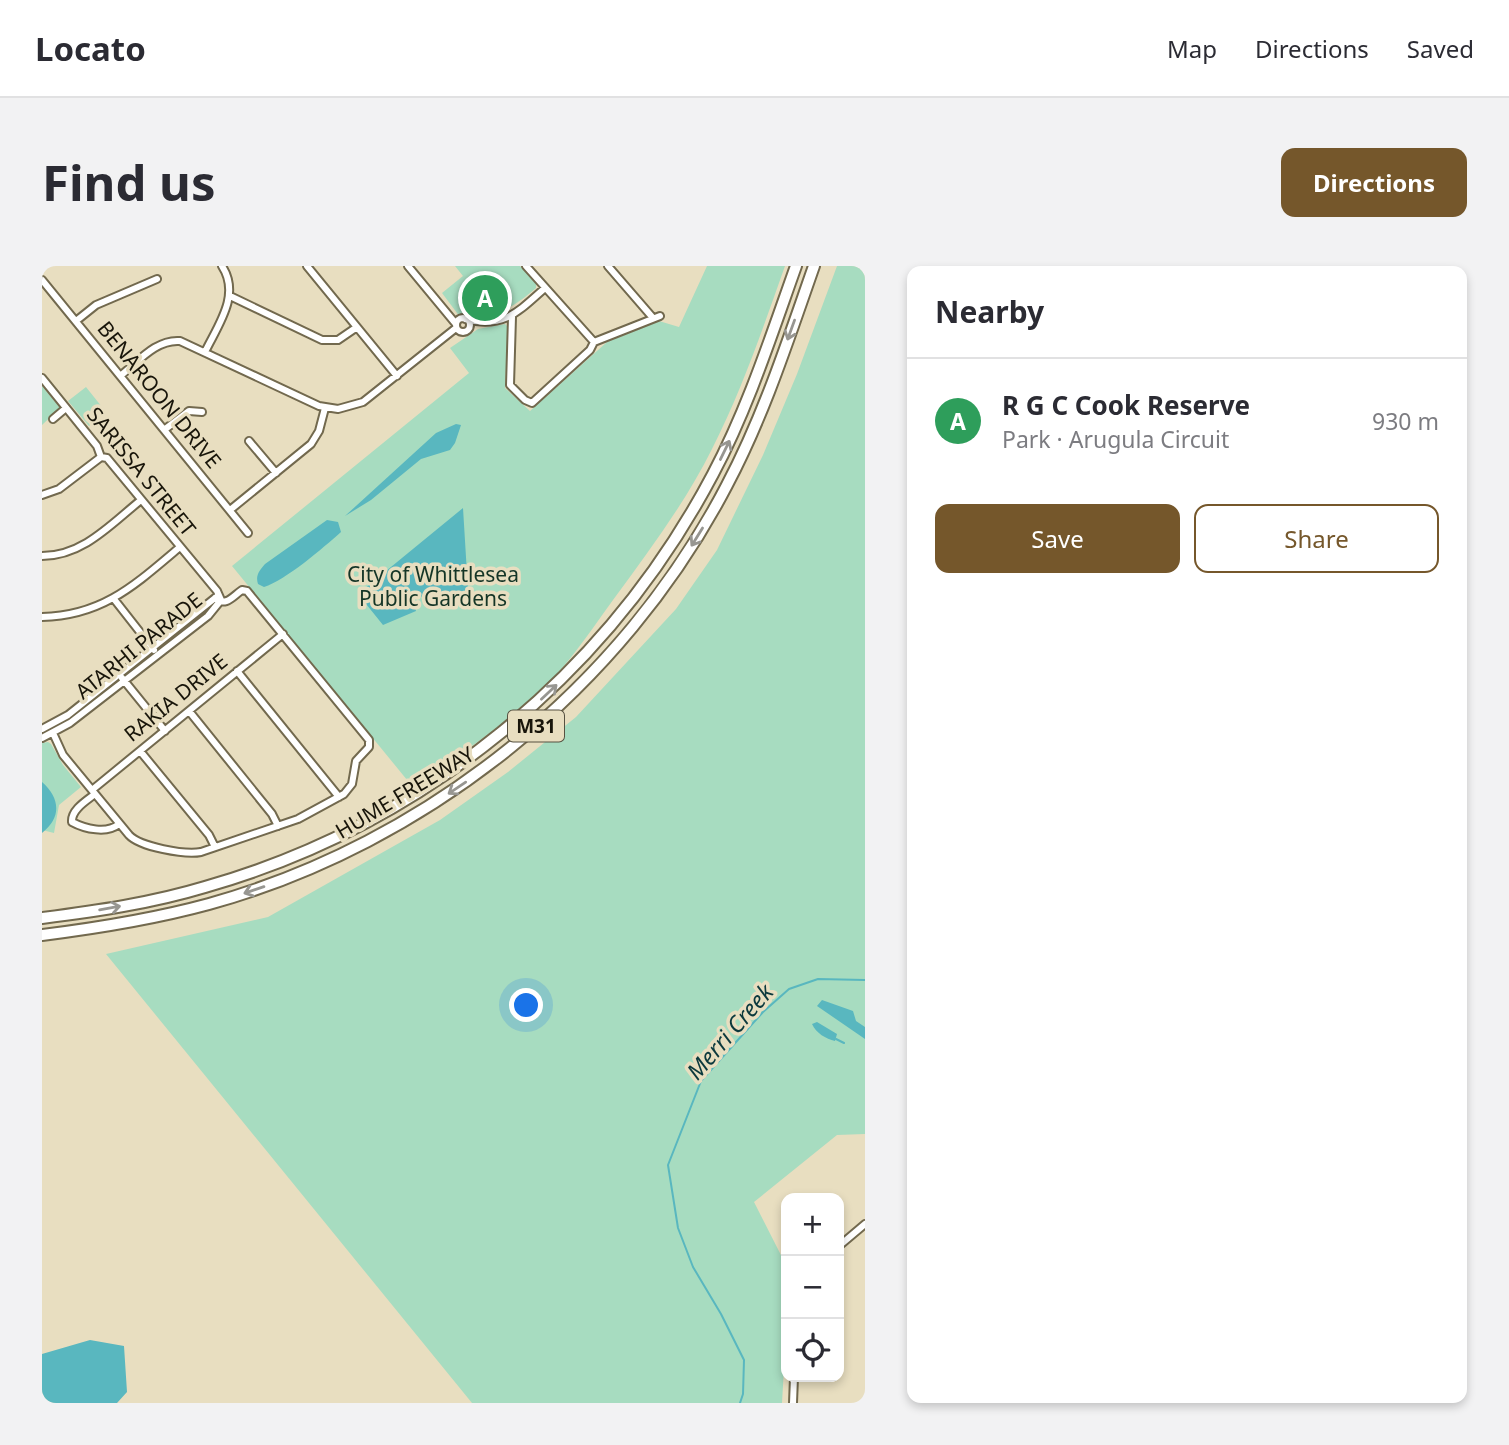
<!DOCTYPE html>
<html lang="en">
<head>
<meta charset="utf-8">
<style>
  :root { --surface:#fff; --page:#f2f2f3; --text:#2b2b33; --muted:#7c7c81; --line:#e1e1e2; --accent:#75572b }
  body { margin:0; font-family:"Noto Sans",sans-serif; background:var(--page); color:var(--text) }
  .controls { position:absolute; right:21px; bottom:21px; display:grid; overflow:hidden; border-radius:14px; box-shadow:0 4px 10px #0003 }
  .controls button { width:63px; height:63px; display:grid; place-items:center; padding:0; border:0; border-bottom:2px solid var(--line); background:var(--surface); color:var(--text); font:35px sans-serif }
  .you { position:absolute; left:485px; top:740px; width:24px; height:24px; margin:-18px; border:5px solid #fff; border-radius:50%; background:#1a73e8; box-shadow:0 0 0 10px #1a73e833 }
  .badge { display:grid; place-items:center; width:46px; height:46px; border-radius:50%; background:var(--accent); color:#fff; font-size:23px; font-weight:700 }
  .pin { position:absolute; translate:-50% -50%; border:4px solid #fff; box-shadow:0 2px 7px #0006 }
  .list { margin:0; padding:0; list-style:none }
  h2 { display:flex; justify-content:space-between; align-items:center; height:91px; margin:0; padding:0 28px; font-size:30px }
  h2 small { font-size:23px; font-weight:400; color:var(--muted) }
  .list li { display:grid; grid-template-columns:46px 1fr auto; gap:21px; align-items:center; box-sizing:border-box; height:126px; padding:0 28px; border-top:2px solid var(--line) }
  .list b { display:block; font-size:26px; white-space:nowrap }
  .list p { margin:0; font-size:23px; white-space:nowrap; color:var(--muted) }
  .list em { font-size:23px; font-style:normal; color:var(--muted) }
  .actions { display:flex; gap:14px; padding:21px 28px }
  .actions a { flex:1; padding:16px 0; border:2px solid var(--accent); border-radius:14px; text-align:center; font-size:24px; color:var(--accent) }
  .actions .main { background:var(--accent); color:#fff }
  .icon { flex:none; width:38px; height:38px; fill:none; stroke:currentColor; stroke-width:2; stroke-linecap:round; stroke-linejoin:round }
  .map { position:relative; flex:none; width:823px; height:1137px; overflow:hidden; border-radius:14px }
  header { display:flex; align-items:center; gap:42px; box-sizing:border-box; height:98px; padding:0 35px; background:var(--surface); border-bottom:2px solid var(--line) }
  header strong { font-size:33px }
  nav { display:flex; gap:38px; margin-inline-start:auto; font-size:24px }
  .intro { display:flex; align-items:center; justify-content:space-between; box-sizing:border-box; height:168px; padding:0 42px }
  h1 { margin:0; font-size:49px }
  .button { padding:18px 32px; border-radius:14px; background:var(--accent); color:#fff; font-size:24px; font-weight:700 }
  main { display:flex; gap:42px; padding:0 42px }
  aside { flex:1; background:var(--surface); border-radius:14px; box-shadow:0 4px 10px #0003 }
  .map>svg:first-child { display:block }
  .green { fill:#a7dcc0 }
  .water { fill:#59b7bf }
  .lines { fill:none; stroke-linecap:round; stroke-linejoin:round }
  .stream { stroke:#59b7bf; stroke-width:2 }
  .street-casing { stroke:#72694e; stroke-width:10 }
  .highway-casing { stroke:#72694e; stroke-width:14 }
  .street { stroke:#fff; stroke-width:6 }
  .highway { stroke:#fff; stroke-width:10 }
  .oneway { stroke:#979691 }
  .labels { text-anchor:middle; stroke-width:7; stroke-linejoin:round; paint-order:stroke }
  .shield { fill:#e8dec0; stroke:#565141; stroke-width:2 }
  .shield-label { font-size:19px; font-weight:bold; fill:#18150a }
  .street-label { font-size:21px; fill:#18150a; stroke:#e8dec0 }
  .park-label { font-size:21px; fill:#143526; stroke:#e8dec0 }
  .water-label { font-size:23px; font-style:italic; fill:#0b393d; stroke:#e8dec0 }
</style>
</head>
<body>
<header>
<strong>Locato</strong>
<nav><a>Map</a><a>Directions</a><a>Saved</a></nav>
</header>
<div class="intro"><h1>Find us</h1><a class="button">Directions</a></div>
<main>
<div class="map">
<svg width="823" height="1137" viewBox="0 0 823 1137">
  <rect width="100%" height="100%" fill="#e8dec0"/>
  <!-- green -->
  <path class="green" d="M413 0H478L494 18V22C467 45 457 49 421 48V55L400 27 421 10Z
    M665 0H743C721 62 700 124 670 183 643 237 607 285 571 334 552 360 535 386 513 410 471 453 420 489 370 520L190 300 427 107 408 82 436 63 463 58 466 61 463 122 488 145 565 76 617 55 637 61Z
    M795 0H823V868L795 869 712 936 744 999V1067L740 1137H430L64 688 226 651 398 554 466 506 534 451 634 343 675 284 721 189 755 108Z
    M0 120 18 142 0 159Z
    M44 121 64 146 47 160 26 135Z
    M6 476 9 478 21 499 39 521 17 539 12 567 0 564V477Z"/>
  <!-- water -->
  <path class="water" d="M414 158 419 159 413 177 408 184 379 193 329 234 303 250 394 167Z
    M421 242 426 324 393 338 388 327 371 334 374 345 341 359 316 328Z
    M285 254 296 256 299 266C281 282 244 314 222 321L216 318C213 309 218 304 223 298Z
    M0 516C18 532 20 551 0 567Z
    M780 734 811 745 814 755 823 761V773L775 740Z
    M775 756 795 768 793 775C784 773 774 767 770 758Z
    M48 1074 82 1080 85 1126 75 1137H6L0 1135V1088Z"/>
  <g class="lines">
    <!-- stream -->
    <path class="stream" d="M794 773 802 777
      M698 1137 701 1128 702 1094 679 1048 651 1001 636 962 626 899 659 815 721 746 747 723 776 713 823 714"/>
    <defs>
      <path id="street" d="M265 0 355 110
        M366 0 414 58
        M484 0 552 76 618 50
        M566 0 611 52
        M0 14 206 267
        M188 30 280 74H296L315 61
        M470 51 468 119 483 134 490 137 548 84 552 76
        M414 59a7 7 0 1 1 14 0a7 7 0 1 1-14 0Z
        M423 53C462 63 477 45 503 22
        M34 55 54 39 115 13
        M163 86C176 59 199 29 180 0
        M78 110C96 96 114 73 138 75L277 140 296 143 321 136 414 62
        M0 112 55 180 59 191 65 192 175 325 179 334 166 350 28 457 0 472
        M11 153 24 142
        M122 164 147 145 160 146
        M207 175 234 207
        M0 229 17 223 59 191
        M188 244 269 178 277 165 283 142
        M0 290C41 290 69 258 99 234
        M72 333 112 384
        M0 351C61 350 94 318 138 281
        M195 405 297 531
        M80 412 123 465
        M147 445 230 548 236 560
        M0 463 26 449 173 332
        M11 467 21 489 87 569C98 581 143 589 159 586L256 553 302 528 310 518 314 495 327 481V474L205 325 200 324C190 331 184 341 173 332
        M98 485 167 569 173 581
        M50 524 241 368
        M53 528C44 535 29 544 30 556 43 563 65 568 77 558
        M797 980 823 958
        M751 1137 752 1111"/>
      <path id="highway" d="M0 652C55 645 110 637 163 621 381 559 565 409 671 208 706 142 729 70 754 0
        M0 669C56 662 112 653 167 638 386 577 580 421 685 219 722 149 746 74 772 0"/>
    </defs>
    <!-- street casing -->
    <use href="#street" class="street-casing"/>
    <!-- highway casing -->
    <use href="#highway" class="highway-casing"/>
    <!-- street -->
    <use href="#street" class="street"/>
    <!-- highway -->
    <use href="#highway" class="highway"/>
  </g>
  <!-- one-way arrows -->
  <defs><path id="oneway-shaft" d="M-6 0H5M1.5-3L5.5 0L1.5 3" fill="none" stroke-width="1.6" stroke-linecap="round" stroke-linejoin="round" transform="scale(1.75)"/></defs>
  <g class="oneway">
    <use href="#oneway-shaft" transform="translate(749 64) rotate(110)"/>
    <use href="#oneway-shaft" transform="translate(683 184) rotate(-64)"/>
    <use href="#oneway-shaft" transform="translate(655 271) rotate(122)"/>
    <use href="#oneway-shaft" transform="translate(507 426) rotate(-43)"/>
    <use href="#oneway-shaft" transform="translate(415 522) rotate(146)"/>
    <use href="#oneway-shaft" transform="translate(212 624) rotate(161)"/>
    <use href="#oneway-shaft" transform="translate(68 642) rotate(-10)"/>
  </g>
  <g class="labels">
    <!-- shield labels -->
    <rect class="shield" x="466" y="444.5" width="56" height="31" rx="5"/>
    <g class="shield-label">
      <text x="494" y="467">M31</text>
    </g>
    <!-- street labels -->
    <g class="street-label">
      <text transform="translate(117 129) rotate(51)" y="7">BENAROON DRIVE</text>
      <text transform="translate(99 206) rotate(51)" y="7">SARISSA STREET</text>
      <text transform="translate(97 380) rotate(-39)" y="7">ATARHI PARADE</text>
      <text transform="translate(134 432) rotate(-39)" y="7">RAKIA DRIVE</text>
      <text transform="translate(363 527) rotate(-31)" y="7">HUME FREEWAY</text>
    </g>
    <!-- park labels -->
    <g class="park-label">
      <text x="391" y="316">City of Whittlesea<tspan x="391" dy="24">Public Gardens</tspan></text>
    </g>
    <!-- water labels -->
    <g class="water-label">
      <text transform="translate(688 766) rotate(-49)" y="8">Merri Creek</text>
    </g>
  </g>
</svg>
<div class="controls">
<button>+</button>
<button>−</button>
<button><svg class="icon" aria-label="locate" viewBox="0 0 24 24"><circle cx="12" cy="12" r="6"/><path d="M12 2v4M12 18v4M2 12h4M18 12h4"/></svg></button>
</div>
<div class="you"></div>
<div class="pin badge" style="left:443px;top:32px;background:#2e9e5b">A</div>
</div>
<aside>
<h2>Nearby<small></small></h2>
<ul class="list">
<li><span class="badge" style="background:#2e9e5b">A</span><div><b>R G C Cook Reserve</b><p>Park · Arugula Circuit</p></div><em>930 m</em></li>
</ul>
<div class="actions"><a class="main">Save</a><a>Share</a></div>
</aside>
</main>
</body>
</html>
